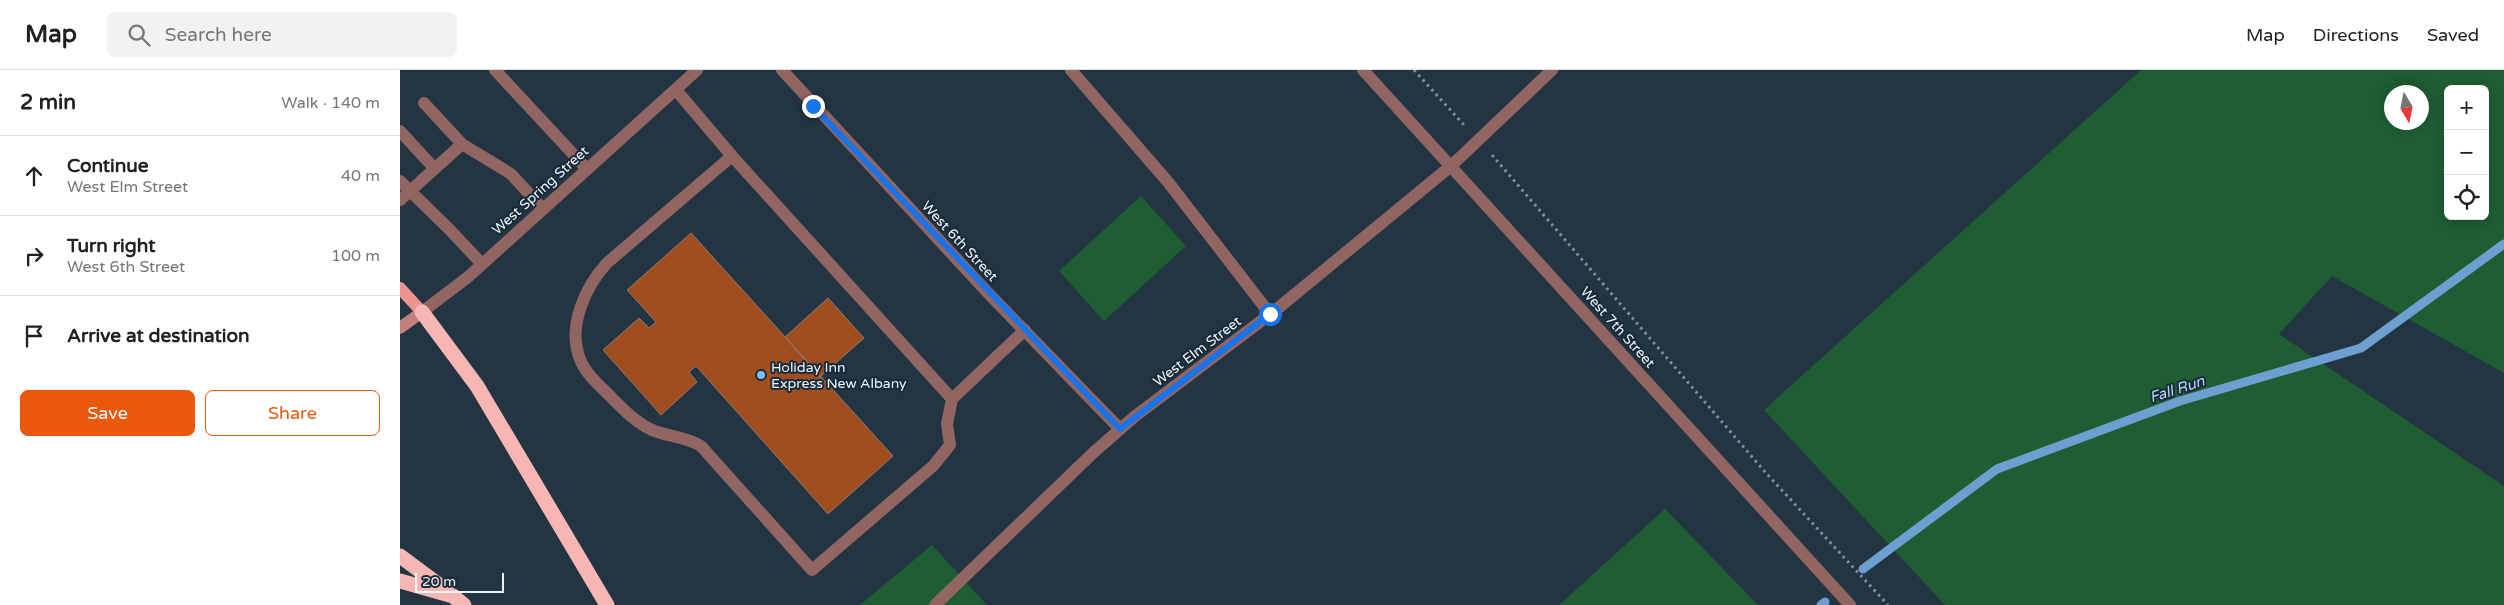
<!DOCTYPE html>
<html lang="en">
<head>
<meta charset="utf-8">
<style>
  :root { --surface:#fff; --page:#f2f2f2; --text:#202124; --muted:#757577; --line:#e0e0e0; --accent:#ea580c }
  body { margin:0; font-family:"Varela Round",sans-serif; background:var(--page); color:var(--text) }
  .controls { position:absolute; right:15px; top:15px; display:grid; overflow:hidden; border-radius:8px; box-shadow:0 2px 12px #0003 }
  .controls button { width:45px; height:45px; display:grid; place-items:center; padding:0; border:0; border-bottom:1px solid var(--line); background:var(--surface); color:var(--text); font:25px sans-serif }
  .compass { position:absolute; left:1984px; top:15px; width:45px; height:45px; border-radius:50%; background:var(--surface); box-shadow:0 2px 12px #0003; rotate:170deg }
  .scale { position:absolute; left:15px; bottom:12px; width:89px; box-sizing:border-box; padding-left:5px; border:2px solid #edf6fd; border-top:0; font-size:14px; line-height:18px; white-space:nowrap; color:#edf6fd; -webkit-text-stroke:4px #192a38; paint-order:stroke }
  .stop { position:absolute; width:15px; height:15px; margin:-11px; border:4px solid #1a73e8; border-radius:50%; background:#fff }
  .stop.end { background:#1a73e8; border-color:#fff; box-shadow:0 1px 5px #0008 }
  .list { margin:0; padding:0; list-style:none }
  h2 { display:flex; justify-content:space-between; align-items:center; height:65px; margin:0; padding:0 20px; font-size:21px }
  h2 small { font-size:16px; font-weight:400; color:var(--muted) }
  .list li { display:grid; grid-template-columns:32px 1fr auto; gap:15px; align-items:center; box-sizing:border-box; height:80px; padding:0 20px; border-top:1px solid var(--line) }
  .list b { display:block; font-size:19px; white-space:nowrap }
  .list p { margin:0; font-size:16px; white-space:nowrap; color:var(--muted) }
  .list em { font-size:16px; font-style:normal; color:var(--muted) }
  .actions { display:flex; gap:10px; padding:15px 20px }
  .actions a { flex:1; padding:11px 0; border:1px solid var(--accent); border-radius:8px; text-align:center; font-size:18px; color:var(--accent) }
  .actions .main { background:var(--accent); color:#fff }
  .icon { flex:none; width:28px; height:28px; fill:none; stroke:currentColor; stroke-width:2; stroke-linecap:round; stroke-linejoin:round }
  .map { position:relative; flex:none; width:2104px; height:535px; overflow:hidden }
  header { display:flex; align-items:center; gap:30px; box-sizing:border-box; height:70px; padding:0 25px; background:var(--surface); border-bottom:1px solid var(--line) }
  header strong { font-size:24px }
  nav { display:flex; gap:28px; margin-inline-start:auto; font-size:18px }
  .search { width:350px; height:45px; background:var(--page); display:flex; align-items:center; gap:12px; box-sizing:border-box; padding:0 18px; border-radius:8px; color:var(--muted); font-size:19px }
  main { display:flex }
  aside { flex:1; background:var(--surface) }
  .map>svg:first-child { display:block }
  .green { fill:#1f5d33; fill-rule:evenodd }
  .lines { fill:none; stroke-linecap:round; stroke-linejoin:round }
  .stream { stroke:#6da0d1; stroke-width:9 }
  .building { fill:#a04d1f; stroke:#91796e }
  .path { stroke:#84919c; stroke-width:3; stroke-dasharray:2.5 4; stroke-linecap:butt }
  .service { stroke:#906562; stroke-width:12 }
  .minor { stroke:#906562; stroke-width:12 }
  .tertiary { stroke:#906562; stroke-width:12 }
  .secondary { stroke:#c4807c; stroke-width:12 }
  .primary { stroke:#ec9590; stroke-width:12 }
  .motorway { stroke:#f6b6b2; stroke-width:15 }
  .route { stroke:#1a73e8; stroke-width:6 }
  .poi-dot { fill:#81bdfa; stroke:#192a38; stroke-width:2 }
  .labels { text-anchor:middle; stroke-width:4; stroke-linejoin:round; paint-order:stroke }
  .street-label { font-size:14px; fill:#edf6fd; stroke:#192a38 }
  .poi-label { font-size:14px; fill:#edf6fd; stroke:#192a38; text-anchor:start }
  .water-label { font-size:15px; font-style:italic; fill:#b4d5fa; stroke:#192a38 }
</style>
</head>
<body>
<header>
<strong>Map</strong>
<div class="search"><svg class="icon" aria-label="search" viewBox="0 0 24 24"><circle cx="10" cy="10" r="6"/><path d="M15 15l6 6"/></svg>Search here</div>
<nav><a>Map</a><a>Directions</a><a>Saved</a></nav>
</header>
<main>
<aside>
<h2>2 min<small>Walk · 140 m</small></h2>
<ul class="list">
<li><svg class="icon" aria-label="ahead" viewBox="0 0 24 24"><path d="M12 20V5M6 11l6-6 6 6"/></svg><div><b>Continue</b><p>West Elm Street</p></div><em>40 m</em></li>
<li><svg class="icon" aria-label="right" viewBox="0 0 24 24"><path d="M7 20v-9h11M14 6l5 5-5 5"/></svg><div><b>Turn right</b><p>West 6th Street</p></div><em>100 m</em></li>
<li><svg class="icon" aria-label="arrive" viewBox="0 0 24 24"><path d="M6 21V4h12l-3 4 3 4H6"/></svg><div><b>Arrive at destination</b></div></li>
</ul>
<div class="actions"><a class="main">Save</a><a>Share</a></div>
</aside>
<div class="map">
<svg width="2104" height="535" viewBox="0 0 2104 535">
  <rect width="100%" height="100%" fill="#233442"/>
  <!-- green -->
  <path class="green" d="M1741 0H2104V303L1932 206 1879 264 2104 416V535H1545L1364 340ZM2048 19H2085V146H2048ZM2022 22V52H1992V22Z
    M741 126 786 176 704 251 659 201Z
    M1265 439 1358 535H1159Z
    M532 475 587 535H460Z"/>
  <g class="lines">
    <!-- stream -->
    <path class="stream" d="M1463 499 1597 399 1780 331 1961 278 2104 174
      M1421 535 1425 532"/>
  </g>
  <!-- building -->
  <path class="building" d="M291 163 493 386 428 444 296 296 289 302 297 312 261 345 203 280 239 248 249 258 256 252 227 220Z
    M428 228 464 268 420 307 385 267Z"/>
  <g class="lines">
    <!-- path -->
    <path class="path" d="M1014 0 1064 55
      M1092 85 1366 403 1488 535"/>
    <!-- service -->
    <path class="service" d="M95 0 187 99
      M671 0 768 112 870 244
      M276 20 332 86 552 329 625 260
      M24 33 62 74
      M0 61 34 98
      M332 86 207 193C185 217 167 257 180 289 185 303 199 315 209 325 222 338 234 351 250 359 267 367 285 366 301 376L412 500 533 396 550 375 547 354 552 329
      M0 111 50 160 81 193
      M0 130 62 74 111 104 142 138"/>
    <!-- minor -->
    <path class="minor" d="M382 0 588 223 720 359
      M535 535 693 383 734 347 877 239 1051 96 1152 0"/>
    <!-- tertiary -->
    <path class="tertiary" d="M963 0 1450 535
      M22 242 68 207 297 0"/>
    <!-- secondary -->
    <path class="secondary" d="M0 258 22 242"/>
    <!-- primary -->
    <path class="primary" d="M0 218 22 242"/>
    <!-- motorway -->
    <path class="motorway" d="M22 242 77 316 207 535
      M0 486 47 521
      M0 511 53 526 64 535"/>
  </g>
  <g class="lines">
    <!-- route -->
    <path class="route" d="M413 36 720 359 870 244"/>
  </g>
  <!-- markers -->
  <circle class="poi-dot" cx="361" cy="305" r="5"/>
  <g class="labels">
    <!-- street labels -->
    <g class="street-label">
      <text transform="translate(140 120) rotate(-42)" y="5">West Spring Street</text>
      <text transform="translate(560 171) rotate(47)" y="5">West 6th Street</text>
      <text transform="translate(1218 257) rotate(48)" y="5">West 7th Street</text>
      <text transform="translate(797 281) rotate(-37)" y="5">West Elm Street</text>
    </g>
    <!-- poi labels -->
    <g class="poi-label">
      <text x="371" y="302">Holiday Inn<tspan x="371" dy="16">Express New Albany</tspan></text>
    </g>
    <!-- water labels -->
    <g class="water-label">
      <text transform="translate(1777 319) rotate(-18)" y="5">Fall Run</text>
    </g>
  </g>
</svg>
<div class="controls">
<button>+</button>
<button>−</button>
<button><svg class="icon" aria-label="locate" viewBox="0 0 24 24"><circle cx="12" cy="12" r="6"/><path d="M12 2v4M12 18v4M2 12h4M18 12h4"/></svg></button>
</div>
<svg class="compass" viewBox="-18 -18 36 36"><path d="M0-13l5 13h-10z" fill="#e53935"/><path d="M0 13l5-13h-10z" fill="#757577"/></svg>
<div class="scale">20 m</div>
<div class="stop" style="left:870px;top:244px"></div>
<div class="stop end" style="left:413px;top:36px"></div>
</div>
</main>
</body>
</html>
